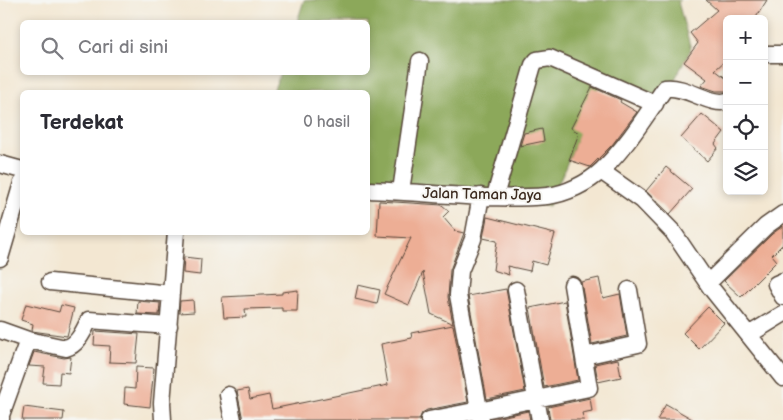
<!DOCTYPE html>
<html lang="id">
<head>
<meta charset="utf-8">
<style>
  :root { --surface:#fff; --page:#f7f7f7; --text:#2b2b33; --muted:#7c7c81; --line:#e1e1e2 }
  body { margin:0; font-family:"Balsamiq Sans",sans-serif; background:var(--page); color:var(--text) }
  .controls { position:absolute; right:15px; top:15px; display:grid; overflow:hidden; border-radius:8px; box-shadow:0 2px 8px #0003 }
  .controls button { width:45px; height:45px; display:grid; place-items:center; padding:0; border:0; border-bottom:1px solid var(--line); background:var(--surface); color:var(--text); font:25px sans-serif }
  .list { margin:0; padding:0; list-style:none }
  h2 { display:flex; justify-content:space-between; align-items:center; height:65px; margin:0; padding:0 20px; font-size:21px }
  h2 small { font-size:16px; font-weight:400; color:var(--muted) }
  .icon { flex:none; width:28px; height:28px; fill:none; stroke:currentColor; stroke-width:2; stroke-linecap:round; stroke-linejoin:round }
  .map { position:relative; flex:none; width:783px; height:420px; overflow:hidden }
  .search { position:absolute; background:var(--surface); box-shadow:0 2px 8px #0003; left:20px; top:20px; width:350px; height:55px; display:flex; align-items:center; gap:12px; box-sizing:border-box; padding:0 18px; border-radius:8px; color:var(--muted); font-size:19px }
  .panel { position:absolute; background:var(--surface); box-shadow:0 2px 8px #0003; left:20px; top:90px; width:350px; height:145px; border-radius:8px }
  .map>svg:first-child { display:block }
  .forest { fill:#8ca85a; stroke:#64693c }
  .building { fill:#edae95 }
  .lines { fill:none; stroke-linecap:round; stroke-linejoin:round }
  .minor-casing { stroke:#574639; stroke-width:19 }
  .minor { stroke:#fff; stroke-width:16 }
  .labels { text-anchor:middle; stroke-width:4; stroke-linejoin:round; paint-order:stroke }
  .street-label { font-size:15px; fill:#3b2a1e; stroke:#f6f6f2 }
</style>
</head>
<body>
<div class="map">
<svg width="783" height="420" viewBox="0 0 783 420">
  <rect width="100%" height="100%" fill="#f6f6f2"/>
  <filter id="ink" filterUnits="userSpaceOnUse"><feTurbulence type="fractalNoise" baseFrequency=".02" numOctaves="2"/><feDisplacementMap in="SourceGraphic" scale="10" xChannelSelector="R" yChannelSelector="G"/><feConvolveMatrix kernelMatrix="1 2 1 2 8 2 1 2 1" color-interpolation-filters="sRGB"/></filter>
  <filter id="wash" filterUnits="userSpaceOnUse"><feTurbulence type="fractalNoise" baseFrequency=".0096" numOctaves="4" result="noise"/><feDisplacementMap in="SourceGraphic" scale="20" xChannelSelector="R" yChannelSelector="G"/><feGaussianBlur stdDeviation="1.12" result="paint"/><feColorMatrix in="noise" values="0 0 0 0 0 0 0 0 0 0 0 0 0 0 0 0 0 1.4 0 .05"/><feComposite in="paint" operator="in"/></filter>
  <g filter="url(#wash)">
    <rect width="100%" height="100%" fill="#f3e7d2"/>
    <!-- forest -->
    <path class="forest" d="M304 0H680L678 2 691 49 665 98 601 83 549 206 368 189V92H273L280 73 368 72V22H297Z"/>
    <g id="blocks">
      <!-- building -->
      <path class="building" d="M706 0H767L755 19H727V59L715 70 727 79V91H716L701 86 707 79 684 62 698 43 690 33 717 10Z
        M592 87 621 100 620 102 637 112 612 145 590 167 569 160 579 133 571 128Z
        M702 114 724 132 715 144 718 148 707 161 681 138Z
        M542 129 544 141 520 146 524 133Z
        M666 167 692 189 670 214 646 191Z
        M379 201 442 205 449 211 443 217 455 231 464 233 450 270 448 297 453 324 431 314 423 272 409 305 384 294 411 238 377 236Z
        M487 217 555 234 546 265 532 261 530 271 507 266 509 275 493 270 497 241 483 238Z
        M783 226V244L772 255 777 261 741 297 724 281 772 234Z
        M184 257 201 259 200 275 183 273Z
        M599 278 603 298 620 294 627 336 592 344 581 282Z
        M358 285 380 290 377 304 355 299Z
        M506 289 525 391 487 399 468 296Z
        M298 290 297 311H282V308L245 309 246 317 224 318 222 297 282 294V292Z
        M193 300 194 312 179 313 180 301Z
        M138 301 160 303 159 315 137 314Z
        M565 301 578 380 544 387 530 308Z
        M26 304 59 312 61 305 74 308 67 336 32 331 33 324 21 320Z
        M708 307 724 323 699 349 683 333Z
        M453 325 468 402 427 410 422 413 419 420H243L237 391 248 389 250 399 269 395 272 409 388 385 381 344 412 338 411 333Z
        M95 331 139 334 136 363 109 362 110 346 94 345Z
        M34 352 64 358 71 357 69 373 60 372 59 384 43 383 45 367 29 366Z
        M618 359 621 377 598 382 595 364Z
        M136 367 154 368 150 407 124 404 125 388 135 389Z
        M590 398 592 411 582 413 584 420H550L548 407Z
        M666 404 694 420H657Z
        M24 407 64 412 63 420H22Z
        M528 411 530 420H491V419Z"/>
    </g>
  </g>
  <g filter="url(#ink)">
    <use href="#blocks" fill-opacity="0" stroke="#574639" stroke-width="1"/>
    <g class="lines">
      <defs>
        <path id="minor" d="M764 54H783
          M0 164 22 170
          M601 171 642 200 673 232 711 288 783 378
          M368 190C427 192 488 201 547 196 566 194 588 183 602 170 627 146 645 117 665 88 686 85 712 107 727 101
          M401 191 420 61
          M495 196 533 65 537 60 550 58 655 104
          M0 258 22 183
          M783 281 776 284 783 297
          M50 282 171 294
          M708 283 766 226 783 214
          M516 290 540 420
          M0 330 28 340 66 348C78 345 84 330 89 320L169 326
          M750 334 783 314
          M584 356 638 344 629 290
          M228 395 233 420
          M479 411 589 388 572 285
          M1 420V415L28 340
          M163 420 162 403 176 232
          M429 420 479 410
          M481 420 458 295 460 271 473 239 481 196"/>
      </defs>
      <!-- minor casing -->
      <use href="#minor" class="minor-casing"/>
      <!-- minor -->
      <use href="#minor" class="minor"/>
    </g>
  </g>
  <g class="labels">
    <!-- street labels -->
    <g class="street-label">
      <text transform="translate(482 194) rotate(1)" y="5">Jalan Taman Jaya</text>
    </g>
  </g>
</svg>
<div class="controls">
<button>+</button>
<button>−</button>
<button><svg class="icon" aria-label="locate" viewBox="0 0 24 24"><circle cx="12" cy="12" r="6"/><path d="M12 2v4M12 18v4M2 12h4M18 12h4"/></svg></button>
<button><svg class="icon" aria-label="layers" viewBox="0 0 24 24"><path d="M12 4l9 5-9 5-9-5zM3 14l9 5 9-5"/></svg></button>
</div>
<div class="search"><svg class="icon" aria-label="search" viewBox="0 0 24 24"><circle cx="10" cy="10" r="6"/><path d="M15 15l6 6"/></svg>Cari di sini</div>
<section class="panel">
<h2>Terdekat<small>0 hasil</small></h2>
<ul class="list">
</ul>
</section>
</div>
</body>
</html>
